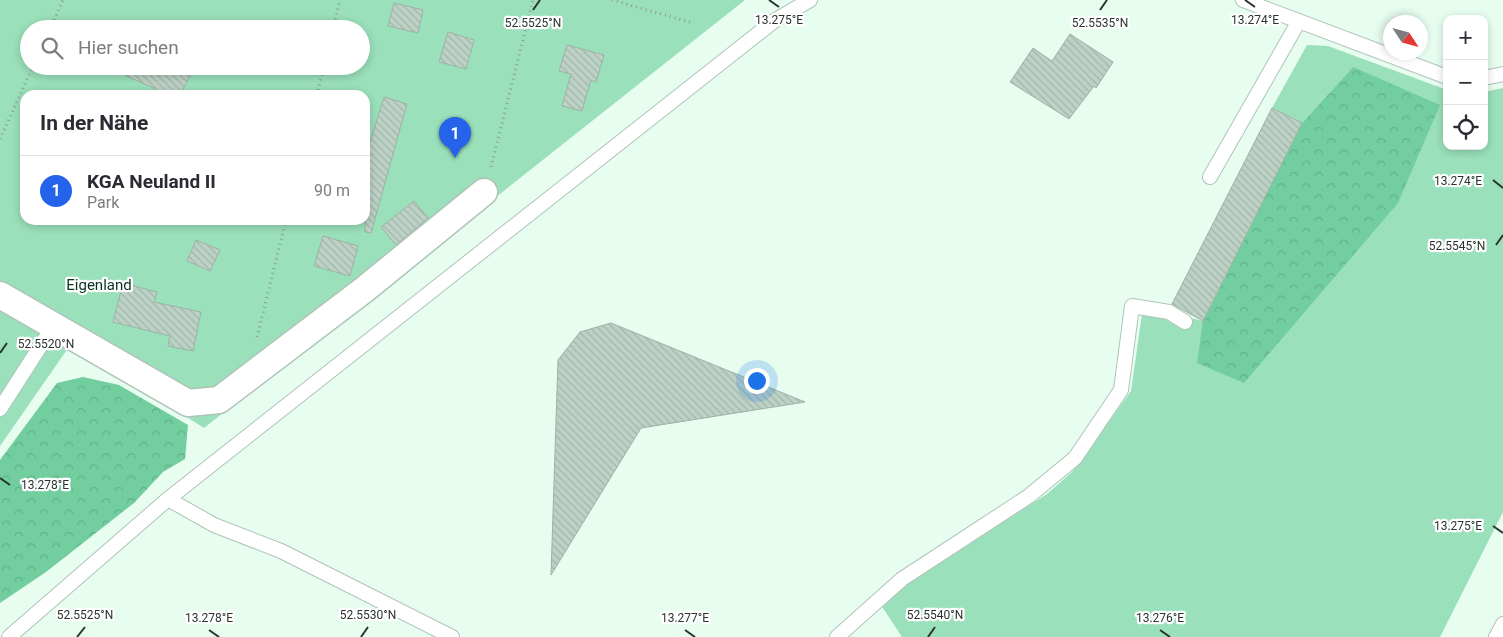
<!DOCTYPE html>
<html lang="de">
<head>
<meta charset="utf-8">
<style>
  :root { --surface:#fff; --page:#f7f7f7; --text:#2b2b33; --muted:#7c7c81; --line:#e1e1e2; --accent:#2563eb }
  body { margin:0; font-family:Roboto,sans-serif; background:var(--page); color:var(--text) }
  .controls { position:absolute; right:15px; top:15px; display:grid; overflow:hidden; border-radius:10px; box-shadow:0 2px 8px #0003 }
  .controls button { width:45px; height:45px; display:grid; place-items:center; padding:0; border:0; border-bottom:1px solid var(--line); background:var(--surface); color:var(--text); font:25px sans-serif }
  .compass { position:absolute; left:1383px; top:15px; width:45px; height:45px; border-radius:50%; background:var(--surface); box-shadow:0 2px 8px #0003; rotate:126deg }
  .you { position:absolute; left:756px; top:380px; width:18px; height:18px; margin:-12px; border:4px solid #fff; border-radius:50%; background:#1a73e8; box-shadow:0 0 0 8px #1a73e833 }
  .badge { display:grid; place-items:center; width:32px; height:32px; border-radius:50%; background:var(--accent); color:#fff; font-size:16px; font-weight:700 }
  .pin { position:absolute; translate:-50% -41px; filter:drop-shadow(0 1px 2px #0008) }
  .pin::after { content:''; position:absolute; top:26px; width:18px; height:15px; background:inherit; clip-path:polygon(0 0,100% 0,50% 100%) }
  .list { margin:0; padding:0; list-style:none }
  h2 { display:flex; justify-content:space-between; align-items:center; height:65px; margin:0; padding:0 20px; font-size:21px }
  h2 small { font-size:16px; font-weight:400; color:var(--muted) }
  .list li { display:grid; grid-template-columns:32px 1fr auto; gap:15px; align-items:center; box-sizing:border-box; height:70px; padding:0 20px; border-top:1px solid var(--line) }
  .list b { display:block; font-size:19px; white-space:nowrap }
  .list p { margin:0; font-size:16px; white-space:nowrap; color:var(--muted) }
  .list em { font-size:16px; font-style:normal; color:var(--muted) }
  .icon { flex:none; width:28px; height:28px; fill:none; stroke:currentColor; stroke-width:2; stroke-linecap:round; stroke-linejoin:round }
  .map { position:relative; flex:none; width:1503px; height:637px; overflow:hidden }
  .search { position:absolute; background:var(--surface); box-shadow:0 2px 8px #0003; left:20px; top:20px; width:350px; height:55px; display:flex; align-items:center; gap:12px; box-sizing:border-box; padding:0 18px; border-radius:28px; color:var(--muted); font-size:19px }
  .panel { position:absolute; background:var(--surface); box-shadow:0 2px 8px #0003; left:20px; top:90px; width:350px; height:135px; border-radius:15px }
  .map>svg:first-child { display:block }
  .green { fill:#9ae0ba; fill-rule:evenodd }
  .forest { fill:url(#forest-crowns) }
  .building { fill:url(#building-back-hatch); stroke:#9db2a5 }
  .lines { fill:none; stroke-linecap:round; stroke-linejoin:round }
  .service-casing { stroke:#afc4b8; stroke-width:16 }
  .minor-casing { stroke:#afc4b8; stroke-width:29 }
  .path { stroke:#8e9d94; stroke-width:3; stroke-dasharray:1 4; stroke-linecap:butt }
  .service { stroke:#fff; stroke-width:14 }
  .minor { stroke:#fff; stroke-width:26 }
  .ticks { fill:none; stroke:#2b332e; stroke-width:2 }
  .labels { text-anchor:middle; stroke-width:4.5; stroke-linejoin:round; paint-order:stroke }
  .park-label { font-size:15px; fill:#083220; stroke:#fff }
  .ticks-label { font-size:12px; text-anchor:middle; fill:#2b332e; stroke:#fff; stroke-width:4.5; stroke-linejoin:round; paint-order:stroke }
</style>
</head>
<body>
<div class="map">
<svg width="1503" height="637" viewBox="0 0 1503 637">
  <defs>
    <pattern id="forest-crowns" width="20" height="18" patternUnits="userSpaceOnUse" patternTransform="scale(1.25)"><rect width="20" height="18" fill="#72ce9e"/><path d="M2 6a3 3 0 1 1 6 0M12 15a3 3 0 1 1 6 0" fill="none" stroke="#63b188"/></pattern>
    <pattern id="building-back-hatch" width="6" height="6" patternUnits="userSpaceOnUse" patternTransform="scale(1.25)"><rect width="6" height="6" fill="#bdd2c6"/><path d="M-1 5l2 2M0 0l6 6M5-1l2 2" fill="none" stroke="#a3b5aa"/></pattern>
  </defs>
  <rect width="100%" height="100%" fill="#e7fdf0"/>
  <!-- green -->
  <path class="green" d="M0 0H745L204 428 71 344 0 446ZM29 29H361V66H29ZM25 95H365V220H25Z
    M1307 45 1328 46 1447 90V146H1484V92L1503 88V512L1440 637H902L879 602 1047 494 1072 472 1131 391 1142 314 1163 318 1184 330 1191 318 1203 321 1353 67 1302 123 1272 108Z"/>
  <!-- forest -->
  <path class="forest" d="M1353 67 1440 105 1398 203 1244 383 1197 363 1203 321 1302 123Z
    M83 377 119 385 188 425 185 459 163 472 134 503 46 572 0 603V460L57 383Z"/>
  <!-- building -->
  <path class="building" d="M394 3 423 10 418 33 388 26Z
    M448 32 474 40 466 69 439 62Z
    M1070 34 1113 62 1096 88 1094 86 1069 119 1010 82 1033 48 1052 61Z
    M567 45 604 55 596 82 591 80 582 111 562 106 571 74 559 71Z
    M131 66H195L180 95H150L154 88 126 76Z
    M384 97 407 104 371 233 365 232V158Z
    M1272 108 1302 123 1203 321 1172 304Z
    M414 201 428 218 396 245 381 227Z
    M323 236 358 246 350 276 314 266Z
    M196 240 220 250 210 271 187 261Z
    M123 283 157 292 154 302 201 312 193 351 168 346 170 336 113 322Z
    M611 323 805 402 641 428 551 575 558 360 580 332Z"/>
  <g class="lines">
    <defs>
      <path id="service" d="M1243 0 1447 77
        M1484 78 1503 74
        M1210 177 1299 21
        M0 409 54 325
        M168 499 214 525 281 551 452 637
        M9 637 168 499 774 21 810 0
        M837 637 902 579 1029 496 1075 458 1121 390 1132 306 1169 312 1185 322
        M1496 637 1503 624"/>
      <path id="minor" d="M0 295 188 403 219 400 365 289 484 192"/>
    </defs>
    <!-- service casing -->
    <use href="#service" class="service-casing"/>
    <!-- minor casing -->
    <use href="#minor" class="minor-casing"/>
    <!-- path -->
    <path class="path" d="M612 0 693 23
      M50 29 63 0
      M333 29 340 0
      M317 95 324 66
      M0 139 33 66
      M491 167 533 0
      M257 337 286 220"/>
    <!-- service -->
    <use href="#service" class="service"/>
    <!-- minor -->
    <use href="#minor" class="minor"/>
  </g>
  <!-- ticks -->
  <path class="ticks" d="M769 0 779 7M1245 0 1255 7M533 10 540 0M1100 10 1107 0M1493 180 1503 188M1496 245 1503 235M0 353 7 343M0 478 10 485M1493 526 1503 533M209 630 219 637M685 630 695 637M1160 630 1170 637M77 637 85 627M361 637 368 627M928 637 935 627"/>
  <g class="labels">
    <!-- park labels -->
    <g class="park-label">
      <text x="99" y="290">Eigenland</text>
    </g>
  </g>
  <g class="ticks-label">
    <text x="779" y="24">13.275°E</text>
    <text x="1255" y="24">13.274°E</text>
    <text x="533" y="27">52.5525°N</text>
    <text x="1100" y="27">52.5535°N</text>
    <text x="1458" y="185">13.274°E</text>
    <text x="1457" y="250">52.5545°N</text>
    <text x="46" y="348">52.5520°N</text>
    <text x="45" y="489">13.278°E</text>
    <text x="1458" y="530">13.275°E</text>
    <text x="85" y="619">52.5525°N</text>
    <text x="368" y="619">52.5530°N</text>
    <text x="935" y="619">52.5540°N</text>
    <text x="209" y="622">13.278°E</text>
    <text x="685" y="622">13.277°E</text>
    <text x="1160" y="622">13.276°E</text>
  </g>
</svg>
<div class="controls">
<button>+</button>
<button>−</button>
<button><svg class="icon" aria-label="locate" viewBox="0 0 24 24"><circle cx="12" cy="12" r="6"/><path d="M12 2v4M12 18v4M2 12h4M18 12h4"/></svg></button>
</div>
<svg class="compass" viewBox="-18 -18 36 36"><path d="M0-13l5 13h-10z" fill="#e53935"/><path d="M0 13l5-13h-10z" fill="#7c7c81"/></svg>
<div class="you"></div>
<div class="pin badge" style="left:455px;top:158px">1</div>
<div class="search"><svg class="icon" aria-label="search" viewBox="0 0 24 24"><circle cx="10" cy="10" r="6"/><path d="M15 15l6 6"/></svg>Hier suchen</div>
<section class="panel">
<h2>In der Nähe<small></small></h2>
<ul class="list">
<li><span class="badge">1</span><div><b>KGA Neuland II</b><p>Park</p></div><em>90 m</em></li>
</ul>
</section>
</div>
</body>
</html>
